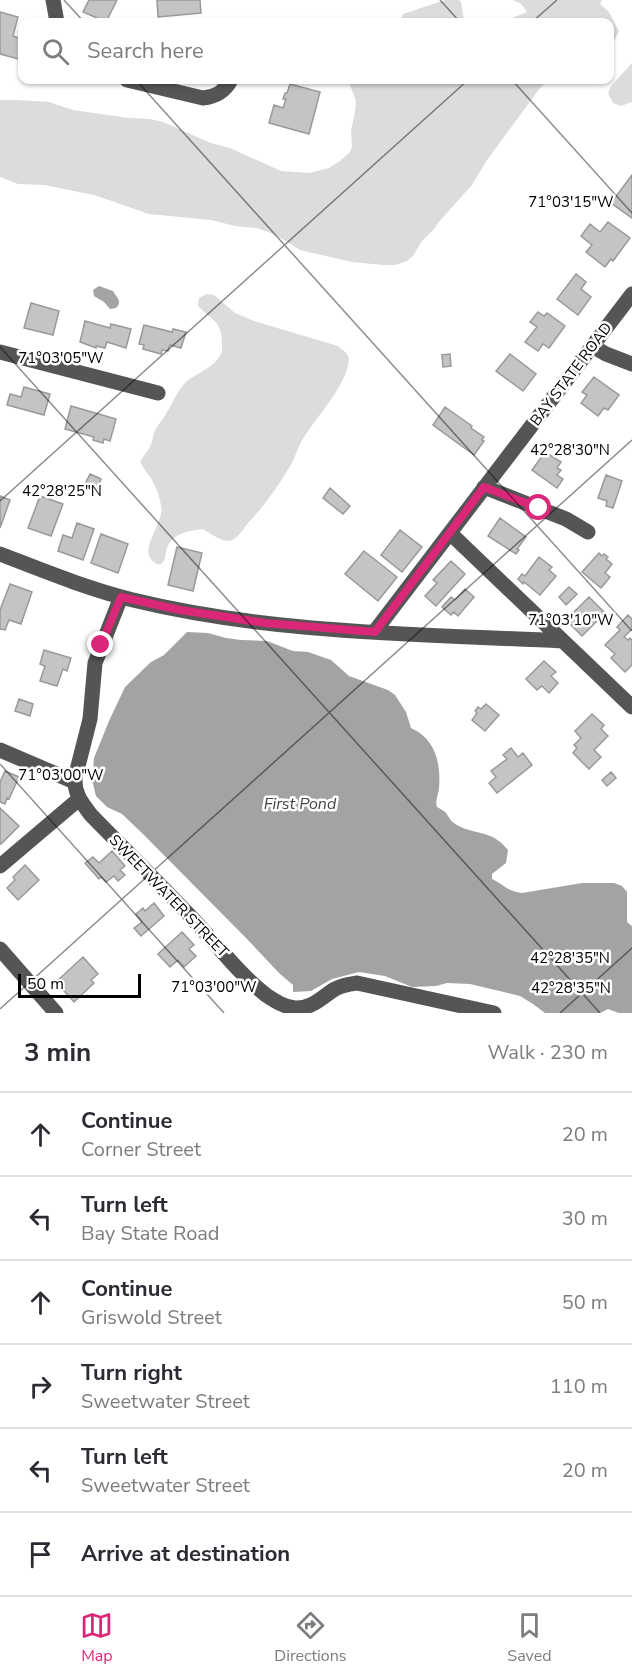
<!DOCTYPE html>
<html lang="en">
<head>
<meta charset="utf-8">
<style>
  :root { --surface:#fff; --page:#f2f2f3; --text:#2b2b33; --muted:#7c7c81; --line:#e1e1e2; --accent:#db2777 }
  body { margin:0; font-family:"Nunito Sans",sans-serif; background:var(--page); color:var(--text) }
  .scale { position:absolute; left:18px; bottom:15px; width:123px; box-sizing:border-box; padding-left:6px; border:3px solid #000; border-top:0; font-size:16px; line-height:21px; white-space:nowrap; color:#000; -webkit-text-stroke:4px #fff; paint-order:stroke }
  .stop { position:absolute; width:18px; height:18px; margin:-14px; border:4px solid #db2777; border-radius:50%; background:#fff }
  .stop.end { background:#db2777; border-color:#fff; box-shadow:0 2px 6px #0008 }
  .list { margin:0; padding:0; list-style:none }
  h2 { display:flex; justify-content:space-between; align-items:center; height:78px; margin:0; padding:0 24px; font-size:26px }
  h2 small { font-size:20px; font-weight:400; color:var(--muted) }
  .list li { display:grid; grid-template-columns:39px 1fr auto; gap:18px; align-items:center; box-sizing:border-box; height:84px; padding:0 24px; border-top:2px solid var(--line) }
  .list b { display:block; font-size:22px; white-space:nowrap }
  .list p { margin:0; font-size:20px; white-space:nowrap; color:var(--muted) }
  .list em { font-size:20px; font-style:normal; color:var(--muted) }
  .icon { flex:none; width:33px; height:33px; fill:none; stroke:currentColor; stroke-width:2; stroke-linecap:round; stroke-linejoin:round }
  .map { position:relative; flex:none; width:632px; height:1013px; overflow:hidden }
  .search { position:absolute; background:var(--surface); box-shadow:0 2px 4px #0004; left:18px; right:18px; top:18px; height:66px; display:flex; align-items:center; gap:15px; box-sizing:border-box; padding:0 21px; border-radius:12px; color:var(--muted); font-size:22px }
  .sheet { height:582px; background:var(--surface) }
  nav { display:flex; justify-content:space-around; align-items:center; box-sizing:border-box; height:84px; border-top:2px solid var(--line); background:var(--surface); font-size:16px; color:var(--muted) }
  nav a { display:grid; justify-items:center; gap:3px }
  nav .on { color:var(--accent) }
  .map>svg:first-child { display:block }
  .green { fill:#dcdcdc }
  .water { fill:#a3a3a3 }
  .building { fill:#c4c4c4; stroke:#999; stroke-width:1.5 }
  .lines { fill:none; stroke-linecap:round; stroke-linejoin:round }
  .minor { stroke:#555; stroke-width:15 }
  .route { stroke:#db2777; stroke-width:8 }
  .ticks { fill:none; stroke:#000; stroke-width:1.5; stroke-opacity:0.45 }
  .labels { text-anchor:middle; stroke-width:5; stroke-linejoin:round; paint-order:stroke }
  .street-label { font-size:15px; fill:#000; stroke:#fff }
  .water-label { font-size:16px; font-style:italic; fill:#444; stroke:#fff }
  .ticks-label { font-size:15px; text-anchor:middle; fill:#000; stroke:#fff; stroke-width:5; stroke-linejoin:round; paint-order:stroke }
</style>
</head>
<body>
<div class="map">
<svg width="632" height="1013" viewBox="0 0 632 1013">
  <rect width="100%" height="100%" fill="#fff"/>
  <!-- green -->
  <path class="green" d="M445 0H459L461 2 464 20 466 22H400L403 14Z
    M513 0H602L600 4 609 12 619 31 614 41 610 45V22H502L527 12 521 4Z
    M632 63V102L621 106 613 103 608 93 611 86Z
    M348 80H548L540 88 487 160 472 185 437 224 435 228 422 241 413 256 407 261 395 265H383L352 262 300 250 276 235 257 228 235 226 211 220 149 214 94 195 44 185 18 184 0 177V100H16L49 102 73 110 129 118 150 119 163 122 211 143 230 148 281 171 310 173 329 168 340 161 350 152 352 147 351 130 355 112 356 101Z
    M206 294 214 295 235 313 254 321 338 346C342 350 349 353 349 360 347 385 316 417 303 439 297 448 295 459 289 468 277 488 264 506 248 523 244 528 239 537 232 540 224 544 210 533 203 529 188 531 171 533 166 551 166 554 165 561 162 563 158 566 157 564 154 562 137 550 165 523 161 506 160 498 156 487 152 480 148 473 143 469 140 461 144 456 148 450 151 445 153 439 153 433 157 427 160 422 164 418 167 412 173 403 176 393 184 384 194 373 217 368 222 351 222 351 222 342 222 342 222 321 210 319 198 306L199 298Z"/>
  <!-- water -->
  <path class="water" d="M99 286 113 291C116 297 123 301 116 308L110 309 104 302 94 296 93 290Z
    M187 632 208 633 226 638 241 640 267 641 293 651 308 652 331 660 349 676 388 690 395 695 406 712 411 728C436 739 441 764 439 789 438 796 435 800 437 807 440 809 443 810 445 812 449 816 450 821 454 823 472 836 491 828 508 850L506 863 492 874V879C505 885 506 891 522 893L582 883H614L622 886 627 892V922L632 926V1013H619L608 1009 600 1013H545L533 1004 520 996 470 984 447 983 436 986 412 987 385 976 359 972 332 979 311 991 293 992V985L279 973 247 939 142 833 122 814 107 807 96 796 92 780 94 758 109 721 125 687 151 662 164 655Z"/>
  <!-- building -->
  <path class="building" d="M89 0H117L106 22 83 12Z
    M157 0H200L201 13 158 17Z
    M0 12 18 17 13 36 22 39V60L0 54Z
    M290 84 320 92 309 134 269 123 274 105 283 108 286 99H283L285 93H287Z
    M632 175V218L611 203Z
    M608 222 630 238 613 261 611 259 605 267 586 252 592 245 581 236 590 224 600 232Z
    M576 274 586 282 581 289 591 297 578 315 557 299Z
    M31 303 59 311 53 335 24 328Z
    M538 312 544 316 547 313 565 326 549 348 543 344 538 351 525 342 537 327 530 322Z
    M85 321 110 328 111 324 131 329 126 348 107 342 105 348 96 346V348L80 342Z
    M144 325 172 332 173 329 186 332 181 348 170 345 168 351 162 350 161 354 143 349 144 345 139 344Z
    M450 354 451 366 443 367 442 355Z
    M510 354 536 374 523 391 496 371Z
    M594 377 619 395 608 410 604 408 598 416 581 403 587 395 582 392Z
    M24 387 50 394 44 415 7 405 10 394 21 397Z
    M71 406 116 419 110 441 104 439 103 443 93 440 94 437 65 429Z
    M445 407 472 426 471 428 484 437 482 440 484 441 474 455 433 425Z
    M545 452 561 462 557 468 561 470 557 475 563 479 557 488 532 470Z
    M90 474 101 479 98 487 86 482Z
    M606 475 622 481 613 508 606 506 607 501 598 498Z
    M330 488 350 506 343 514 323 498Z
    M0 496 10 500 0 528Z
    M40 496 63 504 51 536 28 528Z
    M500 518 526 537 517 549 519 550 516 554 488 536Z
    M77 523 94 529 83 560 58 551 63 535 72 538Z
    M400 530 422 547 402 572 381 555Z
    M101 534 128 544 118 573 91 563Z
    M177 547 202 553 193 591 168 585Z
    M364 551 397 577 378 601 345 574Z
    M599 553 602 556 604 554 608 557 606 559 612 564 605 573 610 577 601 588 582 572Z
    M539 557 552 567 549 570 556 576 540 595 524 582 523 584 518 579 522 574 525 576Z
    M451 561 465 574 436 606 425 596 437 583 433 580Z
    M10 584 32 592 21 624 9 620 5 630 0 629V610Z
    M569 587 577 594 566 605 559 597Z
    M465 589 474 597 458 616 454 612 451 615 442 607 451 597 455 600Z
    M589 597 605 613 582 636 566 620Z
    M628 615 632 619V629L624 637 628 640 630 638 632 640V665L625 672 611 658 615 654 605 645 620 630 617 627Z
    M44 650 71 658 67 671 63 669 57 686 40 681 45 666 40 664Z
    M544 661 556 672 551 676 558 683 549 693 542 686 537 690 526 679Z
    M19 699 33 704 30 716 15 711Z
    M486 704 499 715 485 731 472 720 477 713 475 711 478 707 481 709Z
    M592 714 604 725 601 729 608 736 594 750 601 757 589 769 573 753 577 748 574 745 581 738 575 731Z
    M511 748 518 757 523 753 532 765 497 793 489 783 496 777 491 771 507 759 503 755Z
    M5 771 19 777 9 799 7 798 5 804 0 802V782Z
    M611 772 616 778 607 786 602 780Z
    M0 808 19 826 1 844 0 842Z
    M112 851 125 866 120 870 125 875 118 881 114 876 106 882 101 877 99 879 85 863 93 857 99 863Z
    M25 865 39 880 18 900 7 888 15 880 13 877Z
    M154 903 164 916 141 936 134 928 142 922 136 914 143 908 145 911Z
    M182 932 194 945 189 949 196 956 184 967 178 960 170 967 158 954Z
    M83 957 98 974 91 980 94 983 74 1002 56 982Z"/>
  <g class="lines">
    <!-- minor -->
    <path class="minor" d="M53 0 57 22
      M127 80 203 98C216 97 225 91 231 80
      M592 346 606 354 632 364
      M0 352 158 393
      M484 487 566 519 588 532
      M450 533 632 707
      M0 554C44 571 88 589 133 600 273 634 419 634 562 641
      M121 597 95 663 90 719 75 778C74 794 82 803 91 815 124 849 158 882 190 916 215 942 238 973 266 995 275 1001 284 1007 295 1008 312 1009 322 997 335 989 342 985 350 984 357 983L494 1013
      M375 631 632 294
      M0 750 75 782
      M0 866 79 799
      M0 949 56 1013"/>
  </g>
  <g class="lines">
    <!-- route -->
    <path class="route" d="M101 645 121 597 180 610 265 623 375 632 484 487 539 508"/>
  </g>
  <!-- ticks -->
  <path class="ticks" d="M64 0 84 22M440 0 460 22M532 22 557 0M136 80 632 631M512 80 632 213M0 347 600 1013M0 501 468 80M0 764 224 1013M0 1009 632 440M560 1013 632 948"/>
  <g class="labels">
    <!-- street labels -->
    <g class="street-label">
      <text transform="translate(571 374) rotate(-53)" y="5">BAY STATE ROAD</text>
      <text transform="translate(169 896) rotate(46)" y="5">SWEETWATER STREET</text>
    </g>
    <!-- water labels -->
    <g class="water-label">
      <text x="300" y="809">First Pond</text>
    </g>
  </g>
  <g class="ticks-label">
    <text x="571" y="207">71°03'15"W</text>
    <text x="61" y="363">71°03'05"W</text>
    <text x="570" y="455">42°28'30"N</text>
    <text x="62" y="496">42°28'25"N</text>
    <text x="571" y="625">71°03'10"W</text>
    <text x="61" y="780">71°03'00"W</text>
    <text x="570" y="963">42°28'35"N</text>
    <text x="214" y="992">71°03'00"W</text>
    <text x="571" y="993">42°28'35"N</text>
  </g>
</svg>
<div class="scale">50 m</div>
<div class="stop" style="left:539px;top:508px"></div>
<div class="stop end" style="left:101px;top:645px"></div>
<div class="search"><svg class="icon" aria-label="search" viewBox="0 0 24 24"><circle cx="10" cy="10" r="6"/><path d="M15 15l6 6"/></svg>Search here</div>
</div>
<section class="sheet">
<h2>3 min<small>Walk · 230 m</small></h2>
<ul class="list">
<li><svg class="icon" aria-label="ahead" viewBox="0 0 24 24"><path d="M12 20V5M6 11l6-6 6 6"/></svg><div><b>Continue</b><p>Corner Street</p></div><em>20 m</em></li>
<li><svg class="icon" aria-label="left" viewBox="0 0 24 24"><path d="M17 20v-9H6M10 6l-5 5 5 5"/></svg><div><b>Turn left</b><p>Bay State Road</p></div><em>30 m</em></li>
<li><svg class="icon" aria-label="ahead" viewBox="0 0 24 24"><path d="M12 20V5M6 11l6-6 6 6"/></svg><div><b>Continue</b><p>Griswold Street</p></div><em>50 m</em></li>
<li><svg class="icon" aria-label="right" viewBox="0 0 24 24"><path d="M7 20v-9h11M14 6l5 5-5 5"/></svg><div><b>Turn right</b><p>Sweetwater Street</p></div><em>110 m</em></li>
<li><svg class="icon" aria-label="left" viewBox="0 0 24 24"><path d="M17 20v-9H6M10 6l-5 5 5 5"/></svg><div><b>Turn left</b><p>Sweetwater Street</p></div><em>20 m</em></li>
<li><svg class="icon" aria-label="arrive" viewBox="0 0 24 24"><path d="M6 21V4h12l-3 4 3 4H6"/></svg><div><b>Arrive at destination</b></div></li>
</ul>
</section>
<nav>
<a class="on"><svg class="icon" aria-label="map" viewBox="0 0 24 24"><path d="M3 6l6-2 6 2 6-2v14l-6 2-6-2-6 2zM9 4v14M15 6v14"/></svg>Map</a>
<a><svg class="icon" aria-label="directions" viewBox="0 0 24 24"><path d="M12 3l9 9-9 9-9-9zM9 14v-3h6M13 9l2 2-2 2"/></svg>Directions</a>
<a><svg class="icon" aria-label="saved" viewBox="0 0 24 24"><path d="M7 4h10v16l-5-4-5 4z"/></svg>Saved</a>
</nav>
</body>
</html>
